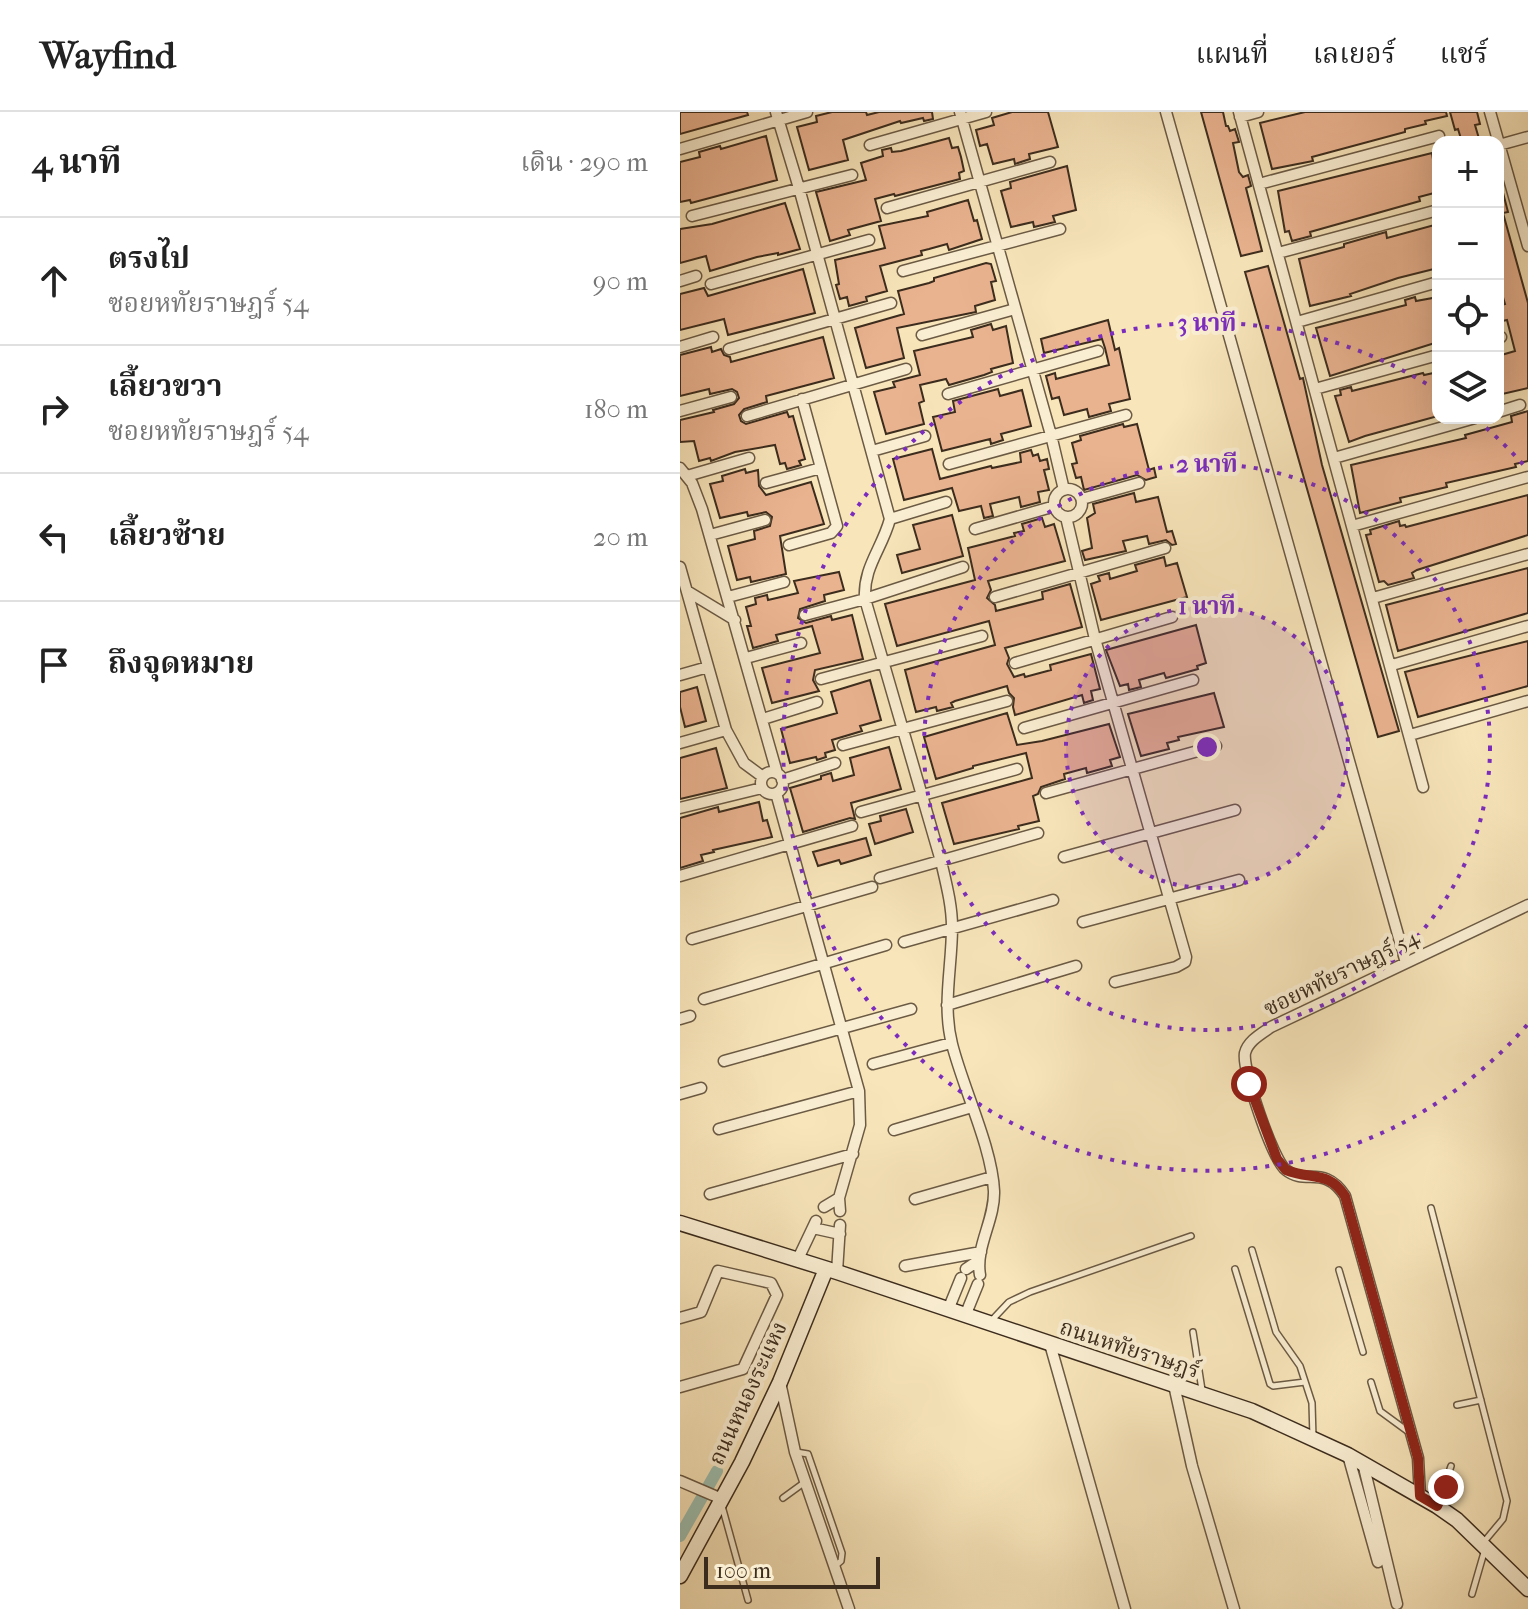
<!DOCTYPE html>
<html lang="th">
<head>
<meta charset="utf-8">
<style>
  :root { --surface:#fff; --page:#f2f2f2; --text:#222; --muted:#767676; --line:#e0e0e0 }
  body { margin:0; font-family:"IM FELL French Canon","Noto Serif Thai",serif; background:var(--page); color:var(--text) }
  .controls { position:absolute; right:24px; top:24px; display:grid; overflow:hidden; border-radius:16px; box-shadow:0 8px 32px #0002 }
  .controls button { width:72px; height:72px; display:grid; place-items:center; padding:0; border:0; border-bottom:2px solid var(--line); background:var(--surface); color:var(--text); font:40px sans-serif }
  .scale { position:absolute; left:24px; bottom:20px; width:176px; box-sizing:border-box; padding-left:8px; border:4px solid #3c2c1d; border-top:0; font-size:22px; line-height:28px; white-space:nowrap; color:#3c2c1d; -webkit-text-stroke:6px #faeed2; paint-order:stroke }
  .stop { position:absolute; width:24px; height:24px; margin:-18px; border:6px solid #8f2418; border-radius:50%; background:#fff }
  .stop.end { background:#8f2418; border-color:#fff; box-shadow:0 2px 8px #0008 }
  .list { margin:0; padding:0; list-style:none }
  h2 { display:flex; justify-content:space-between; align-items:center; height:104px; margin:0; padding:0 32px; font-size:34px }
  h2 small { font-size:26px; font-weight:400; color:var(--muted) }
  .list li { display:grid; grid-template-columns:52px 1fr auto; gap:24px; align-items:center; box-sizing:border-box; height:128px; padding:0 32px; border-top:2px solid var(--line) }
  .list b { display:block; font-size:30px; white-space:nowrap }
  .list p { margin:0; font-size:26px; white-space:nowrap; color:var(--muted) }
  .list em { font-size:26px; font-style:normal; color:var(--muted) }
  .icon { flex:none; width:44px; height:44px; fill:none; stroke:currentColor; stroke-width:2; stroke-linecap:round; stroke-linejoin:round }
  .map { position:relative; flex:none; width:848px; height:1497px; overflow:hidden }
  header { display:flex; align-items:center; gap:48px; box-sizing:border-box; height:112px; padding:0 40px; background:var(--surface); border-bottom:2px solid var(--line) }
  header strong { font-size:38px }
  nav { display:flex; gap:44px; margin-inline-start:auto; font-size:28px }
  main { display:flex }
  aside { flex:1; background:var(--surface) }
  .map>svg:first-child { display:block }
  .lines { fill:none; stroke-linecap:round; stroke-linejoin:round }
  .canal { stroke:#9dbfb0; stroke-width:12 }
  .building { fill:#eab390; stroke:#3c2c1d; stroke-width:2 }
  .lane-casing { stroke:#6b5a44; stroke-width:8 }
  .street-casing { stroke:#6b5a44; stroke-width:13 }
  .secondary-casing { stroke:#3c2c1d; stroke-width:17 }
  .lane { stroke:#faeed2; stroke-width:5 }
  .street { stroke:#faeed2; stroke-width:10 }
  .secondary { stroke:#faeed2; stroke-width:14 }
  .route { stroke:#8f2418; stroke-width:10 }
  .ring { fill:none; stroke:#7b2cbf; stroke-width:4; stroke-dasharray:4 8 }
  .labels { text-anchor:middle; stroke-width:8; stroke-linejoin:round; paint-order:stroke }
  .street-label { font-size:22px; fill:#3c2c1d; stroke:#faeed2 }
  .centre { fill:#7b2cbf; stroke:#faeed2; stroke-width:4 }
  .ring-label { font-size:24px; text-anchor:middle; font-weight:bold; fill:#7b2cbf; stroke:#faeed2; stroke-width:8; stroke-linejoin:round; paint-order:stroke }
</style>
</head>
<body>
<header>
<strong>Wayfind</strong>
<nav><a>แผนที่</a><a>เลเยอร์</a><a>แชร์</a></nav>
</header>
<main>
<aside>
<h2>4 นาที<small>เดิน · 290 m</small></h2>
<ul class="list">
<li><svg class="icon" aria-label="ahead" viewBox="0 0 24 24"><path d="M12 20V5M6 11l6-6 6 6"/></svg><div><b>ตรงไป</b><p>ซอยหทัยราษฎร์ 54</p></div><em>90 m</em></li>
<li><svg class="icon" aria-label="right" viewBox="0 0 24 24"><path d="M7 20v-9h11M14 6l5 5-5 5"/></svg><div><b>เลี้ยวขวา</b><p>ซอยหทัยราษฎร์ 54</p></div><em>180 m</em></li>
<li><svg class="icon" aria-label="left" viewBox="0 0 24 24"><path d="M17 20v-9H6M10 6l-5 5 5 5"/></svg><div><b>เลี้ยวซ้าย</b></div><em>20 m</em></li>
<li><svg class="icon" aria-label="arrive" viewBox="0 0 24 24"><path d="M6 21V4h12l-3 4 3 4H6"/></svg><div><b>ถึงจุดหมาย</b></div></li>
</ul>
</aside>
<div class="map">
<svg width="848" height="1497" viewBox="0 0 848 1497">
  <rect width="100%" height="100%" fill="#f8e5ba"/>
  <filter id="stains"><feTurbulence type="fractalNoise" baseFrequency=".0025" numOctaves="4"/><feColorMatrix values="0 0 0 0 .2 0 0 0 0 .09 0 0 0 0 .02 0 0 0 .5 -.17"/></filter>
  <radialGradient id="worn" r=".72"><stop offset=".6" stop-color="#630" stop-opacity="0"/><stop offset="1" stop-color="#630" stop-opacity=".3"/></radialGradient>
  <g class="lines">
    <!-- canal -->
    <path class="canal" d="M0 1424 37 1359"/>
  </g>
  <!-- building -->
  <path class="building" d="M0 0H67L68 3 0 22Z
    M152 0H186L187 3 199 0H252L253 7 244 9 243 6 221 11 220 9 163 28 168 48 129 58 117 15 137 10 136 4Z
    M332 0H368L378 35 349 42 350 47 335 52 334 47 313 52 307 32 300 34 296 18 314 13 312 6Z
    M521 0H543L546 14H548L550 19 555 17 559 30 553 31 559 60 563 65 568 63 571 74 566 76 582 139 561 144Z
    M625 0H766L767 4 745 9 746 12 725 17V20L632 45 633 49 592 57 580 11Z
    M770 0H797L800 12 795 13 800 30H782L778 17 775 18Z
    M86 24 97 68 11 91 10 88 0 90V50L20 45 19 40 40 34 41 37Z
    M269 26 272 36 278 35 281 45 284 59 279 61 280 67 215 84 214 82 195 87 201 109 168 118 170 123 150 129 136 80 186 68 181 51 203 44 202 38 211 36 212 40 221 39Z
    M752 41 758 80 739 85 740 89 630 120 631 124 612 129 609 119 605 120 598 79Z
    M387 54 396 98 373 104 375 110 354 115 353 110 331 115 321 79 331 76 330 70Z
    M821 73 828 100 823 101 848 191V276L818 283V244L835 239 827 208 818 210V194L825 192 818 168V74Z
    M288 88 294 109 297 108 302 127 269 138 267 132 249 137 241 139 242 143 200 154 207 179 186 185 187 189 169 194 167 185 160 187 156 173 159 172 155 148 205 136 199 114 248 104 247 100Z
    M105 91 120 137 98 143V141L77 145 30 159 26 144 0 151V117L32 112Z
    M758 112V156L718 166 670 182 671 184 630 194 619 147 664 135V132L706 120 707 126Z
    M306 151 311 152 316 169 311 170 315 188 295 194 296 200 286 202 217 216 224 246 186 256 175 216 224 202 218 179 249 171 254 169V166Z
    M588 154 620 267 623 266 642 353 719 619 698 625 565 160Z
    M123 157 135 201 48 223 44 207 0 218V182L24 176 28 184Z
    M735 185 736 189 758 185V230L650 264 636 216 726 193 725 188Z
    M428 208 435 238 439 236 450 287 429 292 431 299 409 305 407 297 384 303 379 285 372 287 366 264 375 261 376 267 429 253 425 236 422 227 364 241 361 227Z
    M311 212 313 218 326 214 333 251 311 257 312 260 304 263 269 273 266 267 240 273 244 289 239 291 244 312 206 322 194 280 215 275 213 270 240 263 234 239 293 225 291 218Z
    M143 225 154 266 86 284 87 290 64 297 59 303 61 309 66 312 107 300 109 305 113 304 125 347 119 349 121 353 107 357 105 351 100 352 95 333 55 340 31 349 30 346 19 349 14 329 0 330V308L34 300 33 298 54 292 59 286 57 280 52 277 30 282 29 277 0 284V243L31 235 32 240 41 237 44 243 50 245 51 250Z
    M758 260V304L685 324 669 330 655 284 661 283 660 278 671 275 672 279 743 261 744 263Z
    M318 277 320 284 342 278 351 314 321 322 323 328 311 332 310 327 262 339 253 305 275 300 273 289Z
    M848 299V349L835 352 836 355 766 371 767 375 720 386 721 390 680 401 671 353 786 326 785 323 832 310 831 304Z
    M443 312 444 315 457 312 469 358 474 356 476 365 466 368 457 363 404 378 401 365 396 366 392 352 397 351 392 331 401 328 400 324Z
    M252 337 260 367 311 354 312 356 341 350 340 341 351 338 353 344 358 342 360 349 367 347 369 357 364 358 369 378 358 380 360 390 341 395 339 385 310 392 313 404 304 406 301 394 279 399 272 376 224 388 213 347Z
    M65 357 66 361 78 358 79 374 86 383 131 370 144 412 100 424 106 462 71 470 70 465 57 468 48 434 75 427 74 419 90 414 92 405 86 400 68 404 67 400 40 406 30 372 43 369 42 364Z
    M454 381 456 390 478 385 487 420 492 419 496 432 492 433 486 428 469 432 467 424 443 429 446 439 405 448 402 439 412 436 407 406 415 401 413 392Z
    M848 383V423L737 458 732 461 734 466 708 473 704 469 699 470 686 423 691 422 690 418 719 409 720 414 725 413 726 415Z
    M272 403 283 444 222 461 217 443 240 437 233 413Z
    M362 406 365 415 374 412 385 449 308 469 311 478 307 486 315 493 316 499 363 487 362 480 390 472 402 515 325 536 329 546 327 552 334 565 344 562 345 565 371 558 370 553 411 542 420 577 411 579 413 588 404 591 402 583 335 603 333 595 334 586 329 581 327 574 275 589 271 591 273 595 257 599 256 595 236 600 225 558 315 533 309 509 217 534 205 492 295 468 288 436 335 424 334 421 344 419 342 412Z
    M484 445 486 454 497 451 507 485 421 508 411 472 420 469 418 464 429 461 430 467 457 459 455 453Z
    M848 456V501L718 539 706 493Z
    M159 460 164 478 144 483 145 489 120 497 118 506 126 511 151 504 152 508 172 503 183 547 135 558 133 568 139 579 92 591 82 556 140 541 137 531 132 514 96 523 98 529 73 536 67 514H71L66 495 76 492 75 486 87 483 88 488 118 481 114 469Z
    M516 513 526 551 517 554 518 557 486 566 484 561 459 568 461 575 449 578 448 572 440 574 426 538Z
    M848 529V574L738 605 725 560Z
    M190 568 201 608 180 614 182 619 152 628 155 638 145 641 146 645 137 648 136 645 110 651 101 617 157 601 151 580Z
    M17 575 26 609 5 615 0 595V580Z
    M534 581 544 615 498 625 499 628 487 631 489 637 461 644 448 602Z
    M327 601 337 633 362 629 429 612 440 645 430 648 432 654 407 661 406 656 384 662 385 667 361 675 358 682 353 684 359 709 338 714 339 717 274 732 262 691 352 666 346 641 293 654V656L256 667 244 625Z
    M209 635 221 677 171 691 175 707 170 706 123 720 110 676 141 667V664L151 661 153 669 174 663 170 646Z
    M36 636 47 676 0 687V646Z
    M79 690 83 709 87 708 92 725 33 738 34 740 21 743 23 749 0 756V706L38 695 39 700Z
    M226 697 233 720 195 732 189 712 201 709 200 704Z
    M186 726 191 743 161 752 159 748 138 754 133 740Z"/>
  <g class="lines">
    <defs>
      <path id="lane" d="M751 1096 827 1389 823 1407 803 1431
        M572 1138 596 1220 620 1254 632 1291 633 1326
        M555 1157 590 1272 593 1274 625 1270
        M659 1158 683 1240
        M312 1208 329 1190 350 1180 511 1124
        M513 1220 522 1278
        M691 1270 700 1299 730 1321
        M777 1293 801 1288
        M116 1340 128 1342 162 1441 161 1449 155 1454
        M103 1386 125 1370
        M758 1393 771 1354
        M42 1394 68 1488
        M792 1482 805 1437"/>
      <path id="street" d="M96 0 119 76 210 407C202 437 183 455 185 487L261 749C266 771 272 793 272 815 272 855 262 893 272 932 283 976 312 1035 314 1079 315 1108 295 1135 300 1163
        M280 0 371 323 384 378
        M486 0 726 851
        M559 0 743 675
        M810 0 848 134
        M560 5 578 0
        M190 33 306 0
        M819 33 848 25
        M0 37 127 0
        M579 72 759 24
        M207 96 370 50
        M12 104 172 63
        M598 141 758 98
        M223 159 380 117
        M0 169 16 164
        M31 172 189 128
        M617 210 758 170
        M242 223 335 197
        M818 226 821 225
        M0 235 33 225
        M49 237 211 191
        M635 277 758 243
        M268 282 418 239
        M0 299 51 285
        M818 300 840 293
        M67 304 226 257
        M192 339 245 324
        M654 346 795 306
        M269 352 446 303
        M0 356 12 371 22 397 97 661
        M7 364 69 346
        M86 371 141 356
        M374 391a14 14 0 1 1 28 0a14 14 0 1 1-28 0Z
        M402 387 459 371
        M386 405 415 527 506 845 505 850 496 855 435 870
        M210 407 266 390
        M672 414 848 365
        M295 417 375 394
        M30 423 85 408
        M109 433 151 421 157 414 122 287
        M0 455 46 618 64 651 83 665
        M7 479 55 508
        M48 485 104 470
        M315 485 485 436
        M693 486 848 442
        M125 503 185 487 283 455
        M66 546 121 531
        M335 551 492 505
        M712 553 848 514
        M0 563 28 555
        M141 567 302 524
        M83 607 137 590
        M344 616 513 568
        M730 623 848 589
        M0 631 46 618
        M163 633 327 589
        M81 671a11 11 0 1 1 22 0a11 11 0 1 1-22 0Z
        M102 668 155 651
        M96 681 179 979 180 1013 159 1086 160 1099
        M366 681 536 634
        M0 696 82 676
        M181 700 337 657
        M384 745 555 698
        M0 764 172 714
        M200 766 358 721
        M403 810 559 768
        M12 827 192 775
        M224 830 373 788
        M24 887 206 833
        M267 893 396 854
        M0 907 10 904
        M44 949 231 897
        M193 952 271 931
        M0 982 21 976
        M39 1017 179 979
        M214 1018 292 995
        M30 1082 173 1042
        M235 1087 312 1065
        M144 1095 159 1086
        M133 1116 160 1122
        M117 1149 136 1109
        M225 1154 301 1140
        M286 1157 298 1149
        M157 1160 160 1113
        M268 1198 281 1166
        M285 1204 298 1172
        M0 1206 21 1200 38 1159 91 1171 97 1183 63 1257 0 1275
        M370 1232 445 1497
        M100 1270 115 1340 169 1497
        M494 1273 512 1354 554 1497
        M668 1343 698 1450
        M683 1351 717 1492
        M0 1369 42 1387
        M740 1384 738 1346 665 1084C644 1052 626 1074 606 1058 593 1049 562 957 565 941 568 929 581 922 591 915L848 793"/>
      <path id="secondary" d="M0 1111 157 1160 572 1299 668 1343 757 1394 777 1408 848 1477
        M0 1464 62 1350 100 1270 146 1157"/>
    </defs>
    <!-- lane casing -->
    <use href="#lane" class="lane-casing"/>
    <!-- street casing -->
    <use href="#street" class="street-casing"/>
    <!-- secondary casing -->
    <use href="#secondary" class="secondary-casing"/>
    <!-- lane -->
    <use href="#lane" class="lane"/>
    <!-- street -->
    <use href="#street" class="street"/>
    <!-- secondary -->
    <use href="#secondary" class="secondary"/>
  </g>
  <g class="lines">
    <!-- route -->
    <path class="route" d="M569 972 597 1047 606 1058C631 1068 648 1058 665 1084L738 1346 740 1384 757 1394 766 1375"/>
  </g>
  <!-- distance rings -->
  <circle cx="527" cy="635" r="141" fill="#7b2cbf" fill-opacity=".12"/>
  <g class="ring">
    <circle cx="527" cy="635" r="141"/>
    <circle cx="527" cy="635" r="283"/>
    <path d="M847 913A424 424 0 1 1 758 279M797 308A424 424 0 0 1 847 357"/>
  </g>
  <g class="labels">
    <!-- street labels -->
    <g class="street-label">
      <text transform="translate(661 860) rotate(-26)" y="8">ซอยหทัยราษฎร์ 54</text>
      <text transform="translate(450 1236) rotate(18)" y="8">ถนนหทัยราษฎร์</text>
      <text transform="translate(67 1281) rotate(-65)" y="8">ถนนหนองระแหง</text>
    </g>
  </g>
  <circle cx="527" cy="635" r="12" class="centre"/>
  <g class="ring-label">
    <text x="527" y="219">3 นาที</text>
    <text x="527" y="360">2 นาที</text>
    <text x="527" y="502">1 นาที</text>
  </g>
  <rect width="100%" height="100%" filter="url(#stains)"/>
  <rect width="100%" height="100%" fill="url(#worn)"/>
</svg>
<div class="controls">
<button>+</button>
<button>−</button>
<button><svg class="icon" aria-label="locate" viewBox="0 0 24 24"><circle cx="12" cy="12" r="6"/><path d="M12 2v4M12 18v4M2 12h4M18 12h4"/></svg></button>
<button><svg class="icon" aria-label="layers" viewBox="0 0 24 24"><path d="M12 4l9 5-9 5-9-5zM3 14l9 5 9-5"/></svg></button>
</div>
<div class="scale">100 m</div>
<div class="stop" style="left:569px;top:972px"></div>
<div class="stop end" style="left:766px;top:1375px"></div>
</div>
</main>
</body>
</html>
